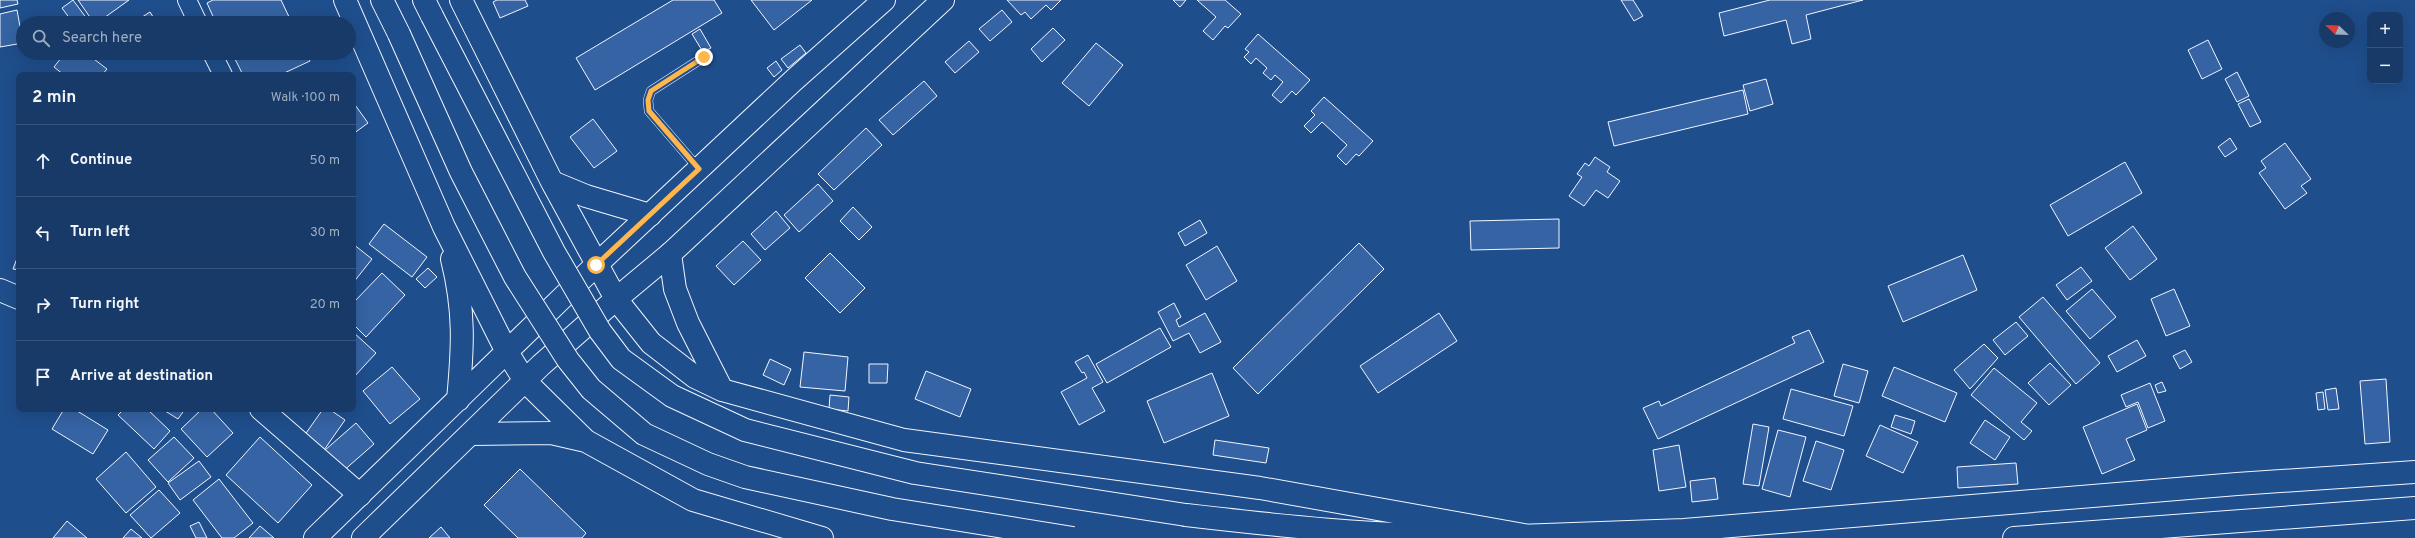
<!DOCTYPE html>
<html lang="en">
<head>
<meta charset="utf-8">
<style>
  :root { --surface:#173a69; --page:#20416f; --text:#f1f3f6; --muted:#9eadc0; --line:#36547d }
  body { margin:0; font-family:Overpass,sans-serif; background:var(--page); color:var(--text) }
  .controls { position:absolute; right:12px; top:12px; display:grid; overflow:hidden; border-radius:8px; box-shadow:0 4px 16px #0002 }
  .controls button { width:36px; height:36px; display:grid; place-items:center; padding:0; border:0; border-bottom:1px solid var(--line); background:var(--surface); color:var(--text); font:20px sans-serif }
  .compass { position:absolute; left:2319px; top:12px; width:36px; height:36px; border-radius:50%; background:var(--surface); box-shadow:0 4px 16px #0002; rotate:293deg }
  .stop { position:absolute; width:12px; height:12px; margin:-9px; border:3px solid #ffb74d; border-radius:50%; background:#fff }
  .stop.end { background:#ffb74d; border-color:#fff; box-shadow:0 1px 4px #0008 }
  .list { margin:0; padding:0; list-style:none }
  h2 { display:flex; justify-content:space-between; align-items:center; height:52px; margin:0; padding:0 16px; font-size:17px }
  h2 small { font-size:13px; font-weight:400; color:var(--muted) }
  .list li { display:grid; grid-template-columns:26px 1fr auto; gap:12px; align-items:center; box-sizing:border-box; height:72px; padding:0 16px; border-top:1px solid var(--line) }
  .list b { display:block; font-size:15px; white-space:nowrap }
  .list em { font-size:13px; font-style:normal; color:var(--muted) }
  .icon { flex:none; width:22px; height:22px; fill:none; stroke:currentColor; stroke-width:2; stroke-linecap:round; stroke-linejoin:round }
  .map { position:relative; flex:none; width:2415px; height:538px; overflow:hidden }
  .search { position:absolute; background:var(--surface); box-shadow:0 4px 16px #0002; left:16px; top:16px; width:340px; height:44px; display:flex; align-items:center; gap:10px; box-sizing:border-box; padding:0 14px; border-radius:22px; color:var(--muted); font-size:15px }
  .panel { position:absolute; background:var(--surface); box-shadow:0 4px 16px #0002; left:16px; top:72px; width:340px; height:340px; border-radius:8px }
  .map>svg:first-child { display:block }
  .building { fill:#3563a3; stroke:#f2f6ff }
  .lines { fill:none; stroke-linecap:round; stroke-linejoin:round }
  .service-casing { stroke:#f2f6ff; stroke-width:10 }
  .minor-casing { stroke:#f2f6ff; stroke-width:20 }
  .tertiary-casing { stroke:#f2f6ff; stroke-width:24 }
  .primary-casing { stroke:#f2f6ff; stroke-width:24 }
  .trunk-casing { stroke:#f2f6ff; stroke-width:24 }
  .service { stroke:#1f4e8c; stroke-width:9 }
  .minor { stroke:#1f4e8c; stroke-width:18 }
  .tertiary { stroke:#1f4e8c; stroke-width:22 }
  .primary { stroke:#1f4e8c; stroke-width:22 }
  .trunk { stroke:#1f4e8c; stroke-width:22 }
  .trunk-bridge-casing { stroke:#f2f6ff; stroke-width:24; stroke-linecap:butt }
  .trunk-bridge { stroke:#1f4e8c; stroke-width:22 }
  .route { stroke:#ffb74d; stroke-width:5 }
</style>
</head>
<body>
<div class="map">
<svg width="2415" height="538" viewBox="0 0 2415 538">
  <rect width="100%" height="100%" fill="#1f4e8c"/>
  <!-- building -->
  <path class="building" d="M0 0H17L18 4 0 8Z
    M73 0 90 23H73L62 8Z
    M78 0H129L97 23H94Z
    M213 0H281L291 21 216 23 207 3Z
    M497 0H525L528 6 500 18 493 2Z
    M673 0H714L722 13 595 90 576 58Z
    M751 0H812L774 30Z
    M1007 0H1061L1051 10 1046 5 1031 19 1025 12 1021 15Z
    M1173 0H1186L1180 7Z
    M1197 0H1225L1241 14 1228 28 1225 26 1213 40 1203 31 1216 17Z
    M1621 0H1633L1643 16 1634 21Z
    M1770 0H1863L1806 15 1811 39 1792 44 1786 20 1724 36 1719 13Z
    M17 10 23 43 0 47V14Z
    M1002 10 1012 22 990 41 979 29Z
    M150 12 157 23H133Z
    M1053 28 1065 40 1042 62 1031 49Z
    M700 29 711 48 703 52 692 34Z
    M1258 34 1310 80 1296 95 1292 91 1281 103 1272 95 1283 82 1275 75 1271 80 1263 73 1267 68 1256 58 1251 64 1244 57 1249 52 1245 49Z
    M2208 40 2222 69 2202 79 2188 50Z
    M969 41 979 52 955 73 945 62Z
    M1096 43 1123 65 1089 106 1062 83Z
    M800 45 806 53 788 68 781 59Z
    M65 53H86L107 69 102 75H64L54 67Z
    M242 53H306L310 61 280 75H243L234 57Z
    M776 61 782 70 774 77 767 68Z
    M2237 72 2249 96 2237 102 2225 79Z
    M1766 79 1773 104 1750 111 1743 85Z
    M924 81 937 96 893 135 879 120Z
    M1743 90 1748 114 1614 146 1608 122Z
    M1324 97 1373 141 1359 156 1356 154 1346 165 1337 156 1347 145 1322 122 1311 133 1304 126 1315 115 1311 111Z
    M2249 99 2261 122 2250 127 2238 104Z
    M353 102 368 123 353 134Z
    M593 119 617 151 594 168 570 137Z
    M866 128 882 145 834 190 818 174Z
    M2230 138 2237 149 2225 157 2218 147Z
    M2285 143 2311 179 2301 186 2307 193 2285 209 2259 173 2266 168 2261 161Z
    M1595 157 1610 167 1607 172 1620 181 1608 198 1596 190 1584 206 1569 196 1582 177 1577 174 1585 163 1589 166Z
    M2125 162 2142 193 2068 236 2050 205Z
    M818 184 833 201 799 232 784 215Z
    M853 207 872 227 859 240 840 221Z
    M776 211 790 228 765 250 751 234Z
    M1559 219V248L1471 250 1470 221Z
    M1200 220 1207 233 1185 246 1178 233Z
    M384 224 427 257 412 277 369 244Z
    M2133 226 2157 259 2130 280 2105 248Z
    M743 241 761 260 734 285 716 266Z
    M1359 243 1384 269 1258 394 1233 368Z
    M353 244 372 259 353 283Z
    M1217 246 1237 281 1206 300 1186 265Z
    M19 253V270L13 269Z
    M830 253 865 288 840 313 805 278Z
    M1963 255 1977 290 1903 322 1888 286Z
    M2081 267 2092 281 2067 300 2056 285Z
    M428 268 437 277 425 288 416 279Z
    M382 273 405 295 366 337 353 324V303Z
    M2092 289 2116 317 2090 339 2066 311Z
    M2174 289 2190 326 2166 336 2151 299Z
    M2043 297 2100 363 2076 384 2019 317Z
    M1174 303 1181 317 1176 320 1179 327 1205 313 1221 342 1200 353 1189 333 1173 341 1158 312Z
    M1439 313 1457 341 1378 393 1360 366Z
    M2016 322 2028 336 2005 355 1993 340Z
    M1160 328 1171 347 1107 383 1096 364Z
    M1809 330 1824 362 1658 439 1643 408 1659 401 1661 406 1795 343 1792 337Z
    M353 332 376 353 353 378Z
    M2137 340 2146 356 2117 372 2108 356Z
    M1984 344 1998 358 1970 389 1954 370Z
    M2185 350 2192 362 2180 369 2173 356Z
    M804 352 848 357 845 391 800 387Z
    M1088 355 1103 382 1092 388 1105 411 1079 425 1061 392 1087 378 1084 372 1082 373 1075 362Z
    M770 359 791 369 784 385 763 375Z
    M2050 363 2071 385 2049 405 2028 383Z
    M869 364H888L887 383H869Z
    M1843 364 1868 371 1859 403 1834 396Z
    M392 367 420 399 390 424 363 391Z
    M1894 367 1957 393 1945 422 1882 396Z
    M1994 368 2037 403 2021 422 2032 431 2024 440 1971 395Z
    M926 371 971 389 960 417 915 399Z
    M1212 373 1229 416 1164 443 1147 401Z
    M2386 379 2390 442 2365 444 2360 381Z
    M2162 382 2166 391 2158 393 2155 385Z
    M2150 383 2165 421 2148 428 2138 402 2126 407 2121 395Z
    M2336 388 2339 409 2328 410 2325 390Z
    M1791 389 1853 406 1844 436 1783 419Z
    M2323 392 2325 409 2318 410 2316 393Z
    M830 395 849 397 848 411 829 409Z
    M2137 404 2147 430 2126 439 2135 460 2102 474 2083 427Z
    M64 409H74L108 430 93 454 52 429Z
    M124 409H147L170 431 154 449 118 415Z
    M162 409H185L178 419Z
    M202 409H211L233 433 207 457 181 429Z
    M323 409H329L345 420 324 450 304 436Z
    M1895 415 1915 421 1911 434 1891 427Z
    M1985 420 2010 437 1995 460 1970 443Z
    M356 423 374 444 342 472 324 451Z
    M1753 424 1769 427 1759 486 1743 484Z
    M1880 425 1918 442 1903 473 1866 456Z
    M1778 430 1806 437 1790 497 1762 489Z
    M174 437 194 458 168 482 148 460Z
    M260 437 312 485 278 523 226 475Z
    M1215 440 1269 448 1266 463 1213 455Z
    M1816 441 1844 450 1831 490 1803 481Z
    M1679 445 1686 487 1659 491 1653 450Z
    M126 452 156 487 126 513 96 479Z
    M199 461 211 477 180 500 168 483Z
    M2016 463 2018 484 1958 488 1957 467Z
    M520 469 586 533 582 538H518L484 505Z
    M1715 478 1718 499 1692 502 1690 481Z
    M219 479 253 523 234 538H222L193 500Z
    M159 490 180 513 151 538 130 515Z
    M67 521 87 538H53Z
    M199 522 207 538H196L190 526Z
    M260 526 274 538H249Z
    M441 527 450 538H429Z
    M131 529 142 538H123Z"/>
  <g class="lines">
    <defs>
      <path id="service" d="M699 169 649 111 648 100 651 91 704 57"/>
      <path id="minor" d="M187 0 198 23
        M212 53 223 75"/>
      <path id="tertiary" d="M0 290 19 298
        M261 409 360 495"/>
      <path id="primary" d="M596 265 794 80 884 0
        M616 299 670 254 943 0"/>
      <path id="trunk" d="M345 0 444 227 507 352 525 381 586 441 693 500 822 538
        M382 0 399 34
        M424 0 432 16
        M461 0 552 182 616 299 651 343 695 377 722 390 904 440 1260 488 1529 536
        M552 182 586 196 650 215
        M670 254 675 289 688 323 722 390
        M452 259C465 311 463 347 458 400
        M472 434 551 433 586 441
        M1186 515C1281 526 1375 536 1470 536
        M1515 536 1684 530 2237 484 2415 472
        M315 538 596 265
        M363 538 541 365 616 299
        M2014 538 2415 508"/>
    </defs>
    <!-- service casing -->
    <use href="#service" class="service-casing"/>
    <!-- minor casing -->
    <use href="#minor" class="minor-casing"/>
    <!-- tertiary casing -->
    <use href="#tertiary" class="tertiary-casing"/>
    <!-- primary casing -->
    <use href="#primary" class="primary-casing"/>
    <!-- trunk casing -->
    <use href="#trunk" class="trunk-casing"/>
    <!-- service -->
    <use href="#service" class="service"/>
    <!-- minor -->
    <use href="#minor" class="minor"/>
    <!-- tertiary -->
    <use href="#tertiary" class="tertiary"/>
    <!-- primary -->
    <use href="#primary" class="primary"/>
    <!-- trunk -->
    <use href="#trunk" class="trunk"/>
    <defs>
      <path id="trunk-bridge" d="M432 16 554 252 600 331 621 359 672 396 745 430 915 473 1186 515
        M399 34 461 172 515 277 568 360 591 389 644 434 708 464 745 477 892 509 1073 538"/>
    </defs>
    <!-- trunk-bridge casing -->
    <use href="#trunk-bridge" class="trunk-bridge-casing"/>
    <!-- trunk-bridge -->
    <use href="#trunk-bridge" class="trunk-bridge"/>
  </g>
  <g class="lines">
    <!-- route -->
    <path class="route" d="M596 265 699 169 649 111 648 100 651 91 704 57"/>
  </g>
</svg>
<div class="controls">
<button>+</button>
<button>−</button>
</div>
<svg class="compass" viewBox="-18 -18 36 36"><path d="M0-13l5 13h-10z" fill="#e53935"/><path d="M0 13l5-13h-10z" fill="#9eadc0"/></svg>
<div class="stop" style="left:596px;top:265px"></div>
<div class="stop end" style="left:704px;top:57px"></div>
<div class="search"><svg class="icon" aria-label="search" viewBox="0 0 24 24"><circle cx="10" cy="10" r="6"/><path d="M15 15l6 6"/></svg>Search here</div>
<section class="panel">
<h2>2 min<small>Walk · 100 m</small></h2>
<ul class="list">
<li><svg class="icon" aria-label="ahead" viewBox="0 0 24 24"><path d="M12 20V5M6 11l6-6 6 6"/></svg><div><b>Continue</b></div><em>50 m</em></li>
<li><svg class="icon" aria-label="left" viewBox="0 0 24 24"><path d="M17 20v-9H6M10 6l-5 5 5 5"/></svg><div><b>Turn left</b></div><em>30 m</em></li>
<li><svg class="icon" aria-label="right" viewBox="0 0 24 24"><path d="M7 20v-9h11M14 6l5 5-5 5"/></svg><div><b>Turn right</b></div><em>20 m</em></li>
<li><svg class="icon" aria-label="arrive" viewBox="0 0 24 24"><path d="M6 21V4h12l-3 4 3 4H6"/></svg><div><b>Arrive at destination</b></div></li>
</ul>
</section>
</div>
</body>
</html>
